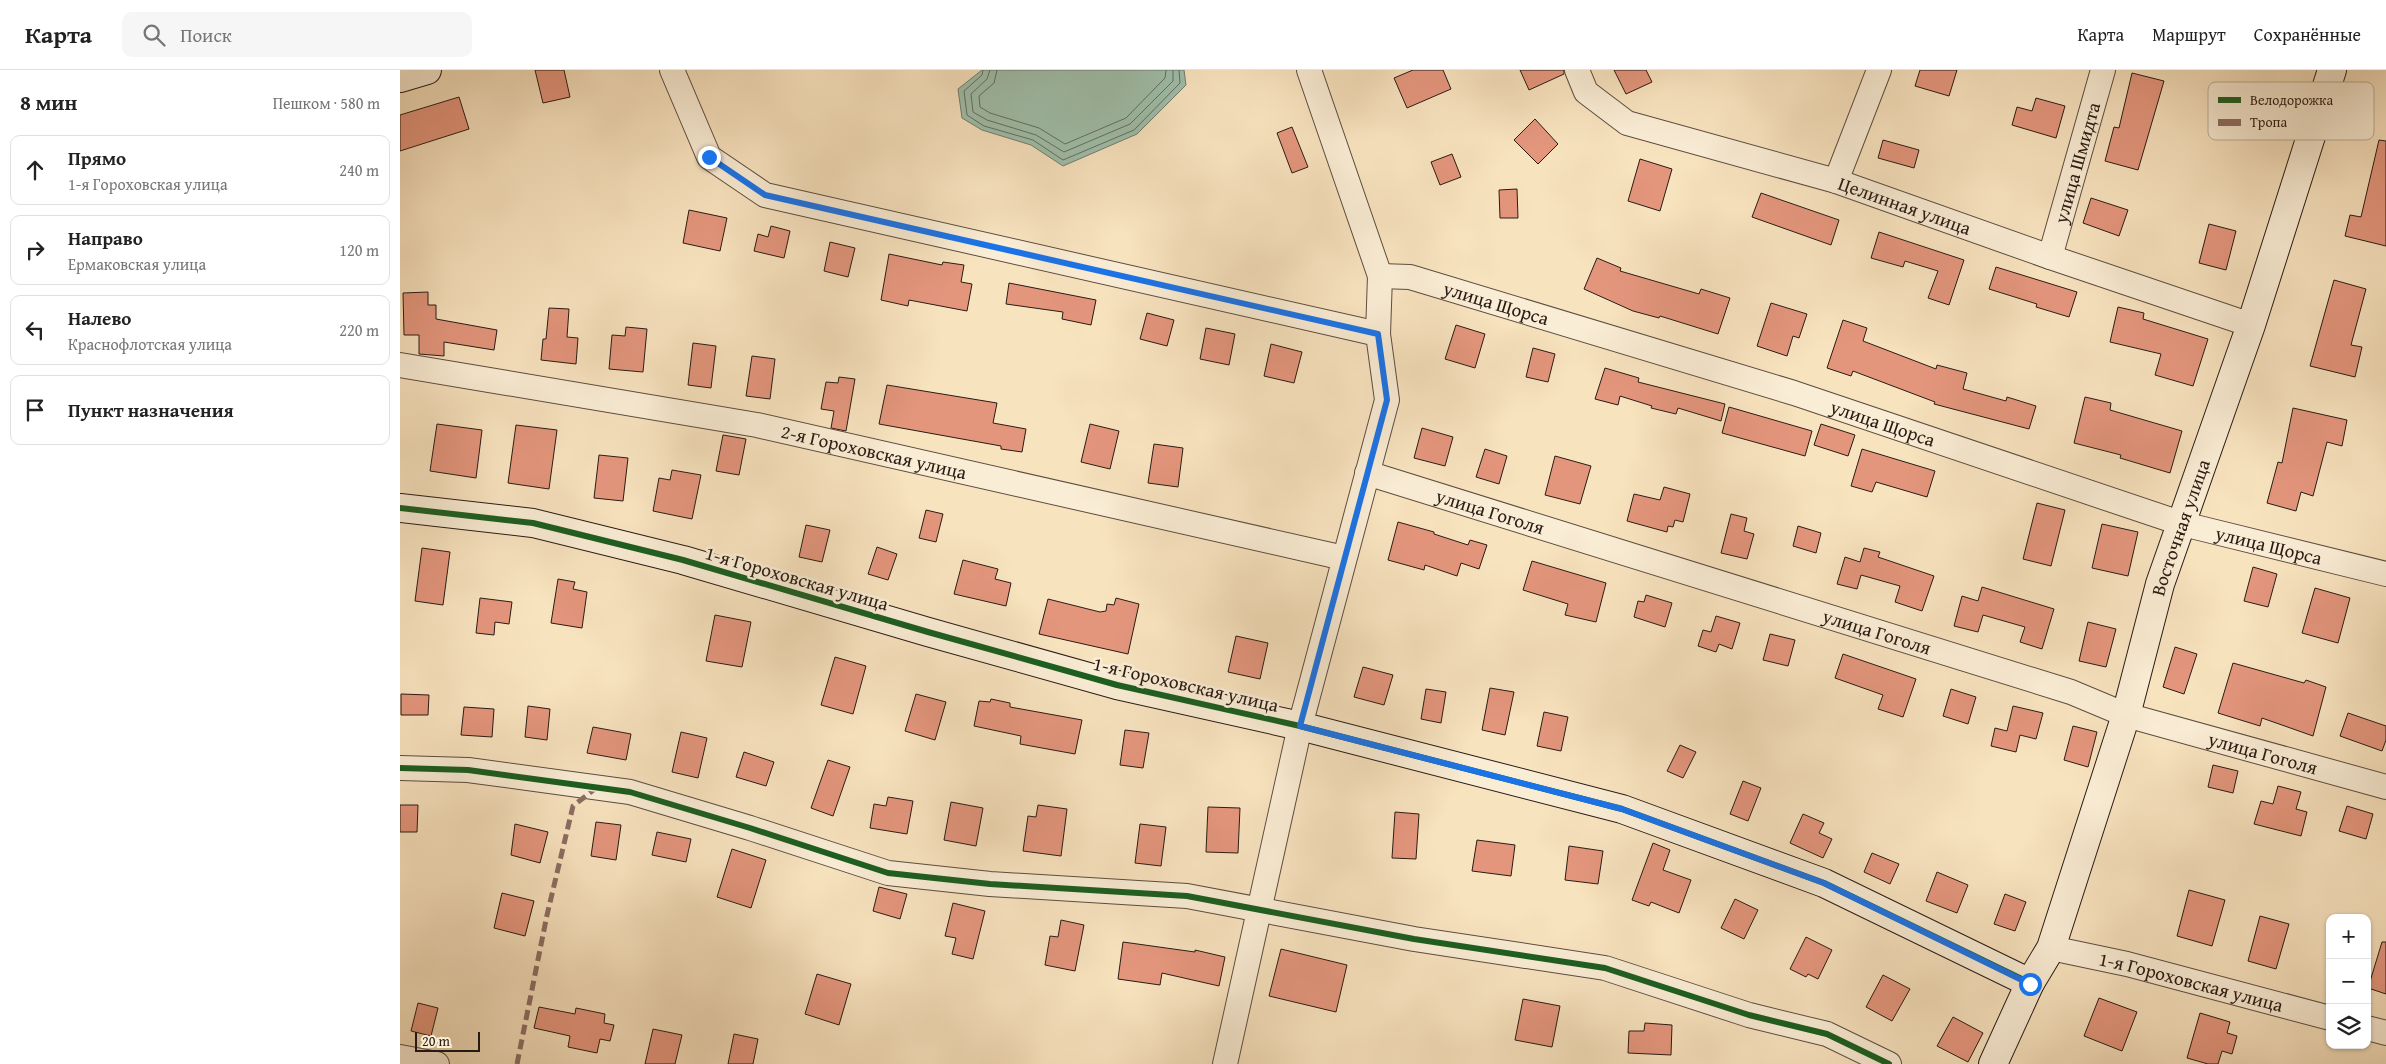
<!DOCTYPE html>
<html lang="ru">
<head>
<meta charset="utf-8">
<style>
  :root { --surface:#fff; --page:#f6f6f6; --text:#222; --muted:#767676; --line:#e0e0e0 }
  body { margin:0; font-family:"Gentium Book Plus",serif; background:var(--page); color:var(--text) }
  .controls { position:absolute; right:15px; bottom:15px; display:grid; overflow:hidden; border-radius:10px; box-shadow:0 1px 4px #0004 }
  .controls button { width:45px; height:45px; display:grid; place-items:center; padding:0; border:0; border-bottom:1px solid var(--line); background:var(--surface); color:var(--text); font:25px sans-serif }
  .scale { position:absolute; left:15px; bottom:12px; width:65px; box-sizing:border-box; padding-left:5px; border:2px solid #291b14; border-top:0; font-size:14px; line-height:18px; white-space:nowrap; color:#291b14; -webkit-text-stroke:4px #faedd5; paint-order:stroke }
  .stop { position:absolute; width:15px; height:15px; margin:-11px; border:4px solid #1a73e8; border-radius:50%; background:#fff }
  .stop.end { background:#1a73e8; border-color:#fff; box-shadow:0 1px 5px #0008 }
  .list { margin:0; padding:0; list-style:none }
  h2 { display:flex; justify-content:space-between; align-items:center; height:65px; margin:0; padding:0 20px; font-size:21px }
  h2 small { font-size:16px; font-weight:400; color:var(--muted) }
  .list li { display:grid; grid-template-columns:32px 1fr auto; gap:15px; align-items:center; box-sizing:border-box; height:70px; margin:0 10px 10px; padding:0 10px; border:1px solid var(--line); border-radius:10px }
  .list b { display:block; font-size:19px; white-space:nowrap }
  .list p { margin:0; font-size:16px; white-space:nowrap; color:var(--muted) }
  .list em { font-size:16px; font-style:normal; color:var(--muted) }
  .icon { flex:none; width:28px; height:28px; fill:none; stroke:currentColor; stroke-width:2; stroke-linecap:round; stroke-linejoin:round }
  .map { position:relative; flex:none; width:1986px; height:994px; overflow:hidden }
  header { display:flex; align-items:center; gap:30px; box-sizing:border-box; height:70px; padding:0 25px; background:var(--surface); border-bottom:1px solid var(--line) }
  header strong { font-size:24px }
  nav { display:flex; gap:28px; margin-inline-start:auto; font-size:18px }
  .search { width:350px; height:45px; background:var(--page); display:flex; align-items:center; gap:12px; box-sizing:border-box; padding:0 18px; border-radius:10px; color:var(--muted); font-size:19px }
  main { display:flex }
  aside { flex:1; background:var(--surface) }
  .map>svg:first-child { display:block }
  .water { fill:#9fbfab; stroke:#707d6f }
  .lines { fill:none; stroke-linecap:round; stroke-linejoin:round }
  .shore { stroke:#646d60; stroke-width:1 }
  .building { fill:#e4967d; stroke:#291b14 }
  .street-casing { stroke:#5d4d3f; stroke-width:26 }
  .secondary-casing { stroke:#291b14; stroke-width:30 }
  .street { stroke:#faedd5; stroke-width:24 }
  .secondary { stroke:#faedd5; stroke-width:28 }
  .quiet { stroke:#8d6e63; stroke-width:5; stroke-dasharray:10 5; stroke-linecap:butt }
  .cycleway-casing { stroke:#faedd5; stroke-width:9 }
  .cycleway { stroke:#1b5e20; stroke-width:6 }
  .route { stroke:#1a73e8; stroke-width:6 }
  .labels { text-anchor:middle; stroke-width:5; stroke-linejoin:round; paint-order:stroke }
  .street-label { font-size:19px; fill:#291b14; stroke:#faedd5 }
  .key { fill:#faedd5; stroke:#bbae9b; stroke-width:1 }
  .key-label { font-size:14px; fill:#291b14 }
</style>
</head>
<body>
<header>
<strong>Карта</strong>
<div class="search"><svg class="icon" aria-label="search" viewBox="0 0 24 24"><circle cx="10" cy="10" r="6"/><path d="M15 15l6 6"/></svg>Поиск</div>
<nav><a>Карта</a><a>Маршрут</a><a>Сохранённые</a></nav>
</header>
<main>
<aside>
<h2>8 мин<small>Пешком · 580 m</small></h2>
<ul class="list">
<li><svg class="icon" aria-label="ahead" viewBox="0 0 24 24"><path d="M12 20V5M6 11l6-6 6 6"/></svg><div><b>Прямо</b><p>1-я Гороховская улица</p></div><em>240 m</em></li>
<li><svg class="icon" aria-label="right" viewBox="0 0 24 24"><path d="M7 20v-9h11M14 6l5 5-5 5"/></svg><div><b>Направо</b><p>Ермаковская улица</p></div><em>120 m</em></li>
<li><svg class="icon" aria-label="left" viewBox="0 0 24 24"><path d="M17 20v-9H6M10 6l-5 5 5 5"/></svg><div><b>Налево</b><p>Краснофлотская улица</p></div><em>220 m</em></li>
<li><svg class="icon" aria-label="arrive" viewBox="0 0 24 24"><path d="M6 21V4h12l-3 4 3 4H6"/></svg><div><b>Пункт назначения</b></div></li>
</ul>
</aside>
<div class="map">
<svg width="1986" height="994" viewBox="0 0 1986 994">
  <rect width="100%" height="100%" fill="#f8e3bf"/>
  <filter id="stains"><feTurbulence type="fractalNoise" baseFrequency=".004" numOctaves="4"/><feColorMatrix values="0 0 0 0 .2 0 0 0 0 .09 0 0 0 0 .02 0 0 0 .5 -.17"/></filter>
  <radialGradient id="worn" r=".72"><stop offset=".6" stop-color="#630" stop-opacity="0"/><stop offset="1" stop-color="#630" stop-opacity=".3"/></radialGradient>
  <!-- water -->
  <path class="water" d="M582 0H784L786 15 737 64 663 96 631 75 582 60 562 48 558 19Z"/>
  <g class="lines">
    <!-- shore -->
    <path class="shore" d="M583 0 582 5 564 21 567 45 584 56 633 70 663 90 734 60 780 13 779 0
      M590 0 587 9 571 24 573 42 587 50 636 65 664 82 730 54 773 11V0
      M597 0 594 13 579 26 580 37 590 43 639 58 665 74 726 48 765 8 766 0"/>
  </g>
  <!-- building -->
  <path class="building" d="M135 0H164L170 27 143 33Z
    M1013 0H1043L1051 19 1007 38 994 8Z
    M1120 0H1164V4L1129 20Z
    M1214 0H1246L1252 12 1226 24Z
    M1520 0H1557L1549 26 1515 16Z
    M1732 3 1764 11 1738 100 1705 91 1714 57 1719 58Z
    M59 27 69 59 0 81V45Z
    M1636 28 1665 36 1656 68 1612 55 1617 37 1632 41Z
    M1135 49 1158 74 1138 94 1114 70Z
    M892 57 908 97 892 103 877 63Z
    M1483 70 1519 80 1514 98 1478 88Z
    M1979 70 1986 71V176L1945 166 1950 145 1961 147Z
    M1052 84 1061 107 1040 115 1031 92Z
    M1240 89 1272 99 1260 141 1228 131Z
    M1117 119 1118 148H1100L1099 120Z
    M1361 123 1439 150 1431 175 1352 147Z
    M1691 128 1728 140 1719 166 1683 153Z
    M289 140 327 148 320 181 283 173Z
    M1809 154 1836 161 1826 200 1799 193Z
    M371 156 390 161 384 188 354 181 358 164 368 167Z
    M1479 162 1564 190 1549 235 1528 228 1538 201 1505 191 1503 197 1471 188Z
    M430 172 455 178 448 207 424 201Z
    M489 184 542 195 543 192 564 195 561 212 572 214 567 241 509 230 508 236 481 230Z
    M1197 188 1221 198 1220 201 1299 224 1301 219 1330 228 1318 264 1260 246 1259 248 1233 241 1184 219Z
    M1596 197 1677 222 1669 247 1636 237 1637 234 1589 219Z
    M1934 210 1966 219 1951 275 1962 277 1955 307 1910 296Z
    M609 213 696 230 691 255 662 249 663 242 606 234Z
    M28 222V235H36V249L97 260 94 280 44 272V286L19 284V265H4L3 223Z
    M1371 233 1407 244 1399 268 1393 266 1387 286 1357 276Z
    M1718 237 1744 243 1743 249 1808 269 1793 316 1755 305 1761 284 1710 272Z
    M149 238 169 239 167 267 178 268 176 294 141 290 143 269H146Z
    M747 243 774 250 767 276 740 269Z
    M1443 250 1467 258 1463 271 1536 299 1537 295 1567 303 1563 319 1606 331 1607 327 1636 336 1629 359 1534 334 1535 332 1453 301 1451 306 1427 298Z
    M1056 255 1085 264 1075 298 1045 289Z
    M226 257 247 259 243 302 209 299 212 265 225 266Z
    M806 258 835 264 829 295 800 289Z
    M293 273 316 276 311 318 288 315Z
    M871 274 902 282 894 313 864 306Z
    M1133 278 1155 284 1148 312 1126 307Z
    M352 286 375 289 370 329 346 326Z
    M1205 298 1239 308 1238 312 1325 334 1321 351 1278 338 1276 344 1251 338 1252 336 1220 326 1218 335 1195 329Z
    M439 307 455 309 446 361 431 358 434 341 421 339 426 312 438 313Z
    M487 315 597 333 593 353 626 359 622 382 601 379V376L479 354Z
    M1685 327 1711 333 1710 340 1782 361 1770 403 1720 388 1721 385 1674 373Z
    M1329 337 1412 361 1405 386 1322 363Z
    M1893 338 1947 350 1942 376 1927 372 1913 426 1901 422 1896 441 1867 433 1878 392 1882 393Z
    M37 354 82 360 76 408 30 401Z
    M690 354 719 361 710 399 681 392Z
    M1421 354 1455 365 1448 386 1414 375Z
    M116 355 157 360 149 419 108 413Z
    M1022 358 1053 367 1045 396 1014 388Z
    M323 365 346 369 339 405 316 401Z
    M754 374 783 378 778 417 748 413Z
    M1085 379 1107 386 1099 414 1076 407Z
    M1462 379 1535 401 1527 427 1476 412 1472 422 1451 416Z
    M199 385 228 388 223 431 194 428Z
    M1155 386 1191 396 1180 434 1145 425Z
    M272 400 301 405 292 449 253 441 259 408 270 410Z
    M1264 417 1290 424 1283 452 1275 450 1273 457 1268 456 1267 462 1227 451 1234 424 1260 430Z
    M1637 433 1665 440 1651 496 1623 489Z
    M526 440 543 444 536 472 519 468Z
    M1331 444 1347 448 1344 461 1354 464 1347 489 1321 483Z
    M998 452 1034 462V464L1068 475 1070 470 1087 475 1079 499 1061 493 1057 506 1025 495 1024 500 988 490Z
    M1702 454 1738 462 1728 506 1692 498Z
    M406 455 430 460 422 492 399 487Z
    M1398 456 1421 463 1416 483 1393 476Z
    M477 477 497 484 488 510 468 504Z
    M22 478 50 482 43 535 15 531Z
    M1464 478 1480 482 1478 487 1534 506 1522 541 1495 532 1500 516 1461 505 1457 519 1437 514 1445 487 1460 492Z
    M563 490 598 499 595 509 611 513 606 536 554 524Z
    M1132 491 1206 513 1196 552 1165 545 1168 534 1123 520Z
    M1853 497 1877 504 1868 537 1844 531Z
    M158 509 175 512 173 519 187 522 182 558 151 553Z
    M1582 517 1654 539 1642 579 1620 572 1625 557 1583 545 1578 562 1554 556 1562 526 1578 531Z
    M1915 518 1950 528 1938 573 1902 563Z
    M1246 525 1272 533 1265 557 1234 547 1238 531 1244 532Z
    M80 528 112 532 109 554 95 552 94 565 76 563Z
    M716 528 739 534 728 584 639 564 648 529 700 542 706 541 707 534 714 535Z
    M315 545 351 552 342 597 306 591Z
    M1316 546 1340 553 1332 579 1319 574 1316 582 1298 576 1303 560 1311 562Z
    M1688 552 1716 559 1706 597 1679 591Z
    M1370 564 1395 570 1388 596 1363 590Z
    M836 566 868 573 860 609 828 602Z
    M1775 577 1797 584 1784 624 1763 617Z
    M1443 584 1516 609 1503 647 1478 639 1483 625 1435 608Z
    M435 587 466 596 453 644 421 635Z
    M1833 593 1904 613 1906 610 1926 617 1913 666 1862 648 1860 656 1818 643Z
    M963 597 993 605 984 635 954 627Z
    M1090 618 1114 622 1105 665 1082 660Z
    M1026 619 1046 622 1041 653 1021 649Z
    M1551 619 1576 627 1568 654 1543 646Z
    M1 624 29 625 28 645H1Z
    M516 624 546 632 535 670 505 661Z
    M591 629 610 633V637L682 650 675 684 620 674 621 666 574 656 579 631 590 632Z
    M128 636 150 639 147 670 125 667Z
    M1613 636 1643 643 1636 669 1620 665 1616 682 1591 676 1595 658 1607 661Z
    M64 637 94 639 92 667 61 665Z
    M1144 642 1168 647 1161 681 1137 676Z
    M1948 643 1986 656V670L1982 681 1940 666Z
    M1673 656 1697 662 1688 697 1664 690Z
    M193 657 231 664 226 690 187 683Z
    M725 660 749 663 743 698 720 695Z
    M281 662 307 668 298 708 272 702Z
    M1280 675 1296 682 1283 708 1267 701Z
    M344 682 374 692 366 716 336 707Z
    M428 690 450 697 433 746 411 738Z
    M1813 695 1838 701 1833 723 1808 717Z
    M1343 711 1361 718 1348 751 1330 744Z
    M1878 716 1901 722 1896 739 1907 742 1901 766 1854 754 1861 731 1873 734Z
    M488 727 513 731 507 764 470 758 474 734 486 736Z
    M551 732 583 738 576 776 544 770Z
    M0 735H18L17 762H0Z
    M638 735 667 739 661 786 623 781 628 746 636 747Z
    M1947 736 1973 744 1966 769 1939 761Z
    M808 737 840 738 838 783 806 782Z
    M995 742 1019 744 1016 789 992 788Z
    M1403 744 1424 753 1419 763 1432 769 1423 788 1390 773Z
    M196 752 221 755 216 790 191 786Z
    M115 754 148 762 140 793 111 785Z
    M740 754 766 757 761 796 735 793Z
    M257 762 291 769 286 792 252 785Z
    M1077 770 1115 775 1111 806 1072 801Z
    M1253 773 1270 780 1263 800 1291 810 1279 843 1251 832 1249 836 1232 830Z
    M1169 776 1203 781 1198 814 1165 810Z
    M332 779 366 790 351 838 317 827Z
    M1472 783 1499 794 1490 814 1464 802Z
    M1537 802 1568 815 1557 843 1526 831Z
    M479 817 507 824 500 849 473 841Z
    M1789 820 1825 830 1812 876 1777 866Z
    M102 823 134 831 125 866 94 858Z
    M1605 824 1626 832 1615 861 1594 854Z
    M1335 829 1358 840 1344 869 1321 858Z
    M553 833 585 841 573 889 552 884 556 868 545 866Z
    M1860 846 1889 854 1876 899 1848 891Z
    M661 850 684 855 675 901 645 895 650 866 658 867Z
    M1406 867 1432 880 1418 909 1408 904 1406 907 1390 899Z
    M723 872 795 882V880L825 887 819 916 762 903 760 915 718 909Z
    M1982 872H1986V924L1968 918Z
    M881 879 947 895 936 942 869 926Z
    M417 904 451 914 439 955 405 944Z
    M1483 905 1510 919 1492 951 1466 937Z
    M1699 928 1737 942 1722 981 1684 966Z
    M1123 929 1160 936 1152 977 1115 970Z
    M18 933 38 938 31 966 11 961Z
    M139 937 175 944 176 938 205 944 204 953 214 955 210 971 200 969 197 983 168 977 170 966 134 958Z
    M1800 943 1830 952 1827 963 1837 966 1832 984 1822 981 1818 994H1808L1787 988Z
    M1553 947 1583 963 1568 992 1537 976Z
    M1245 953 1272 955 1271 985 1228 983 1229 961H1244Z
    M253 959 282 965 275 994H245Z
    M334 964 358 969 353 994H328Z"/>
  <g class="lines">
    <defs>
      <g id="street">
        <path d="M272 0 309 87 365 125 978 264"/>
        <path id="s1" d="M1177 0 1186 22 1227 53 1436 111 1650 187 1851 255"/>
        <path d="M1436 111 1479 0"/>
        <path id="s2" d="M1650 187 1703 0"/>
        <path id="s3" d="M980 206 1010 207 1394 323 1783 454 1986 504"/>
        <path id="s4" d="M0 295 357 355 944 488"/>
        <path id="s5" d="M967 403 1671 622 1726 645 1986 717"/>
        <path d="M0 698 68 700 230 722 350 758 488 803 590 814 787 826 1014 869 1205 898 1349 945 1427 964 1489 994"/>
        <path id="s6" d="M1651 878 1727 894 1930 948"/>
        <path d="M1967 958 1986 963"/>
        <path d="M0 987 37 994"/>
        <path d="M825 994 900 656 987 330 978 264 980 206 909 0"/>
      </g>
      <g id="secondary">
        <path d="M0 8 27 0"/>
        <path d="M0 438 133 453 283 490 528 562 717 615 900 656 1222 739 1424 813 1630 913"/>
        <path id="s7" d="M1593 994 1630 913 1651 878 1726 645 1760 514 1851 255 1932 0"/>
      </g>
    </defs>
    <!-- street casing -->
    <use href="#street" class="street-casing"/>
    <!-- secondary casing -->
    <use href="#secondary" class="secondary-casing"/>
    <!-- street -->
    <use href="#street" class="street"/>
    <!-- secondary -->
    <use href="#secondary" class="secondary"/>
    <!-- quiet -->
    <path class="quiet" d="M117 994 147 845 173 736 196 718"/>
    <defs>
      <path id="cycleway" d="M0 438 133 453 283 490 528 562 717 615 900 656 1222 739 1424 813 1630 913
        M0 698 68 700 230 722 350 758 488 803 590 814 787 826 1014 869 1205 898 1349 945 1427 964 1489 994"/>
    </defs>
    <!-- cycleway casing -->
    <use href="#cycleway" class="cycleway-casing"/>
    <!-- cycleway -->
    <use href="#cycleway" class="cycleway"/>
  </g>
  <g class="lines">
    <!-- route -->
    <path class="route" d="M309 87 365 125 978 264 987 330 900 656 1222 739 1424 813 1630 914"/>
  </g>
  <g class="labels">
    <!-- street labels -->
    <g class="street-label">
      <text dy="7" stroke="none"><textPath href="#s2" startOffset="98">улица Шмидта</textPath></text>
      <text dy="7" stroke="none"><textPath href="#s1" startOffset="365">Целинная улица</textPath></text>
      <text dy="7" stroke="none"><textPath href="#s3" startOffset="120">улица Щорса</textPath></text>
      <text dy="7" stroke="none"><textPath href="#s3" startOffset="525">улица Щорса</textPath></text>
      <text dy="7" stroke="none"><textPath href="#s4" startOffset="482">2-я Гороховская улица</textPath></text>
      <text dy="7" stroke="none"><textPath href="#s5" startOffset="129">улица Гоголя</textPath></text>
      <text dy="7" stroke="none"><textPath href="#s7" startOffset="570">Восточная улица</textPath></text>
      <text dy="7" stroke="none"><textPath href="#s3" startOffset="930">улица Щорса</textPath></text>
      <text transform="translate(397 508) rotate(16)" y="7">1-я Гороховская улица</text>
      <text dy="7" stroke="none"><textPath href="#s5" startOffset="534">улица Гоголя</textPath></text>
      <text transform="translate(786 614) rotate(13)" y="7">1-я Гороховская улица</text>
      <text dy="7" stroke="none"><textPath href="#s5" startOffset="939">улица Гоголя</textPath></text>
      <text dy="7" stroke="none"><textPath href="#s6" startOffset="144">1-я Гороховская улица</textPath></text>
    </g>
  </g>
  <!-- legend -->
  <rect x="1808" y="12" width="166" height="58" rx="8" class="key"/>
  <rect x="1818" y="27" width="23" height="6" fill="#1b5e20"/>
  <rect x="1818" y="49" width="23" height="7" fill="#8d6e63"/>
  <g class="key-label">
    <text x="1850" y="35">Велодорожка</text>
    <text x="1850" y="57">Тропа</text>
  </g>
  <rect width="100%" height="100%" filter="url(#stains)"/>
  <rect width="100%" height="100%" fill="url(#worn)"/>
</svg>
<div class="controls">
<button>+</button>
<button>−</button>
<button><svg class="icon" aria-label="layers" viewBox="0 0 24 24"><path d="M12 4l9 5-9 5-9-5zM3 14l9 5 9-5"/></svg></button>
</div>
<div class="scale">20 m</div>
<div class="stop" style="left:1630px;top:914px"></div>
<div class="stop end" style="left:309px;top:87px"></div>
</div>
</main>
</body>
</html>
